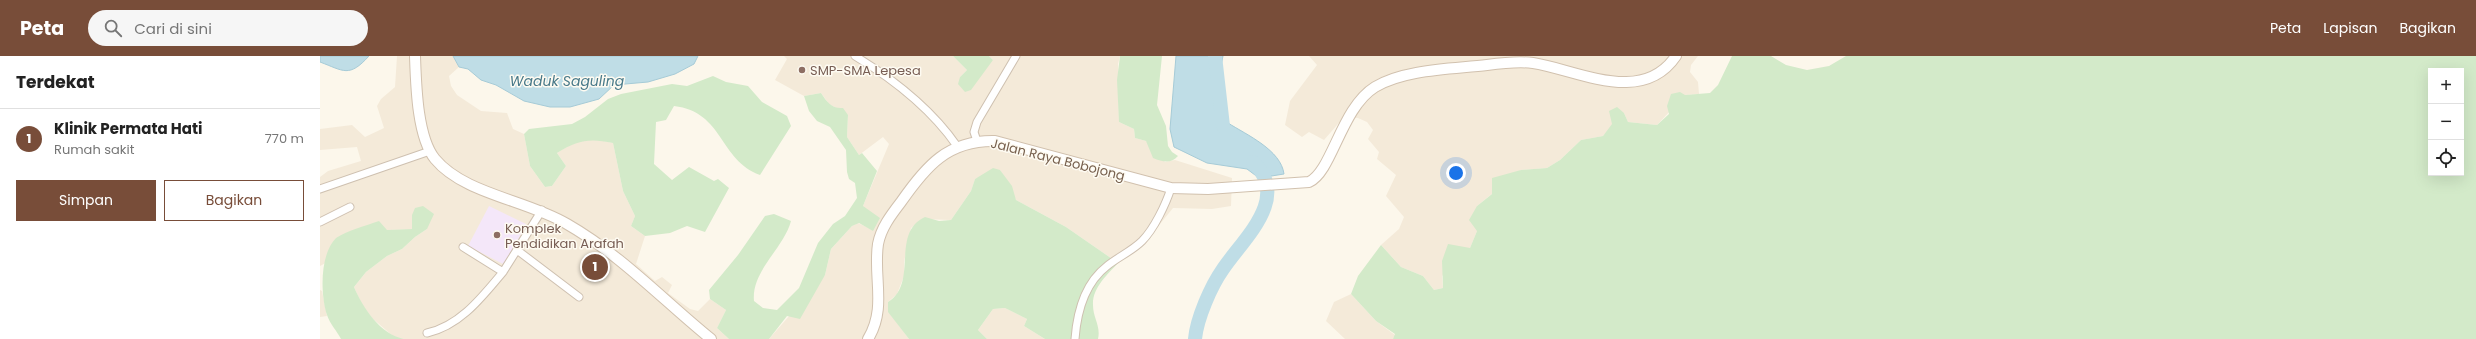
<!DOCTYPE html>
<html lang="id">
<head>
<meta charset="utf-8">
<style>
  :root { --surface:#fff; --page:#f6f6f6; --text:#222; --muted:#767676; --line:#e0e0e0; --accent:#784d39 }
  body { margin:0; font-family:Poppins,sans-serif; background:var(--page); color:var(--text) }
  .controls { position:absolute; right:12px; top:12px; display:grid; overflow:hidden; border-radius:0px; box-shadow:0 4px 16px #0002 }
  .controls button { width:36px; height:36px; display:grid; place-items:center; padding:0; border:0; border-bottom:1px solid var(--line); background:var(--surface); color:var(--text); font:20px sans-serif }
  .you { position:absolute; left:1136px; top:117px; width:14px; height:14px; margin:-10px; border:3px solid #fff; border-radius:50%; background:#1a73e8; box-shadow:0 0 0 6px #1a73e833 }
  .badge { display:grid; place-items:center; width:26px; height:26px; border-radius:50%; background:var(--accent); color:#fff; font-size:13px; font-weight:700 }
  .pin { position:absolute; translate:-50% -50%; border:2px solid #fff; box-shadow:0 1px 4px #0006 }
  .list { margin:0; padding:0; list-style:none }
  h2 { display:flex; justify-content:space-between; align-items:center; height:52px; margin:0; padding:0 16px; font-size:17px }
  h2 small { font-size:13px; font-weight:400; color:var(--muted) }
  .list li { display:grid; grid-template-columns:26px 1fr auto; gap:12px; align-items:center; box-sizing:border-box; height:60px; padding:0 16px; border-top:1px solid var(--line) }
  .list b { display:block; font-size:15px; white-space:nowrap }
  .list p { margin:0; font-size:13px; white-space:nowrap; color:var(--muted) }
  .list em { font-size:13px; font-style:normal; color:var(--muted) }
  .actions { display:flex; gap:8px; padding:12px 16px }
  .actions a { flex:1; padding:9px 0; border:1px solid var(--accent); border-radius:0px; text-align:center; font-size:14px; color:var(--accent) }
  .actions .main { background:var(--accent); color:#fff }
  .icon { flex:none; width:22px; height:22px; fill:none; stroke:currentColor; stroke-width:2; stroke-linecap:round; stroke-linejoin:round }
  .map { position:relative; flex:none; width:2156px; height:283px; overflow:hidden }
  header { display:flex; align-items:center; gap:24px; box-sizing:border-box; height:56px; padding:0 20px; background:var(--accent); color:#fff }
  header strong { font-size:19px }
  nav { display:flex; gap:22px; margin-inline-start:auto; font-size:14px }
  .search { width:280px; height:36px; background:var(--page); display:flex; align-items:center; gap:10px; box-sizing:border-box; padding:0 14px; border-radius:22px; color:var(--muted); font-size:15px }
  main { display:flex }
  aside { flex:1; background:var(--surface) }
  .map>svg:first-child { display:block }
  .residential { fill:#f4ead9 }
  .education { fill:#f4e7f9 }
  .green { fill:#d3eac9; fill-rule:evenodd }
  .water { fill:#bfdde6; stroke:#a6cbd7 }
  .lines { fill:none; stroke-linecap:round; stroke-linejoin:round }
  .river { stroke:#bfdde6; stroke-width:14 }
  .street-casing { stroke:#cec0b0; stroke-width:9 }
  .secondary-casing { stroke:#d1c1ae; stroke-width:12 }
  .street { stroke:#fff; stroke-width:7 }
  .secondary { stroke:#fff; stroke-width:10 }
  .education-dot { fill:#8d6e63; stroke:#fefbf2; stroke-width:1.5 }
  .labels { text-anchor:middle; stroke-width:3; stroke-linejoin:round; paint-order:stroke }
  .education-label { font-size:13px; fill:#785e54; stroke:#fefbf2; text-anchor:start }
  .street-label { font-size:13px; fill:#77604e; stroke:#fefbf2 }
  .water-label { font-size:14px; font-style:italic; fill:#487989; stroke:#fefbf2 }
</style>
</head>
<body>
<header>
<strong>Peta</strong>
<div class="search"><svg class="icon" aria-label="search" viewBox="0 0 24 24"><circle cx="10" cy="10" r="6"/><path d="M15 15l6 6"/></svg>Cari di sini</div>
<nav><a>Peta</a><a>Lapisan</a><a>Bagikan</a></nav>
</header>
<main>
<aside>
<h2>Terdekat<small></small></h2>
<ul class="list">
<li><span class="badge">1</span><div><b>Klinik Permata Hati</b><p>Rumah sakit</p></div><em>770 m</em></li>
</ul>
<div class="actions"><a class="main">Simpan</a><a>Bagikan</a></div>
</aside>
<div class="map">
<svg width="2156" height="283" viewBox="0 0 2156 283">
  <rect width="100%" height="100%" fill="#fcf7eb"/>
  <!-- residential -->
  <path class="residential" d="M77 0H133L139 11 129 20 131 30 137 39 161 55 187 57 193 73 204 78 210 110 225 131 232 130 246 110 237 97 253 87 274 83 293 87 303 135 315 160 311 170 325 180 316 208 335 225 342 221 352 229 348 237 370 253 378 255 390 243 406 254 397 272 409 283H84L74 281 52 262 41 247 34 231 46 216 67 200 82 193 95 181 107 173 67 174 0 210V121L8 115 41 105 37 91 0 94V73L32 69 45 81 64 72 57 50 61 43 75 31Z
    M464 0H633L647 14 640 21 673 4 669 0H800L798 8 799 66 814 73 815 82 826 85 845 106 855 104 912 122 911 150 892 153 853 152 823 189 798 207 746 171 696 144 680 114 655 123 651 135 631 164 602 163 591 172 584 206V220L577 238 568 246V255L589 283H449L505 219 511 193 532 170 538 167 553 174 543 150 569 88 563 81 539 99 527 81 528 59 509 48 501 37 484 40 455 24 467 3Z
    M989 0H1378L1371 9 1370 16 1378 26 1379 38 1365 39 1337 69 1308 66 1304 57 1283 80 1261 84 1240 104 1227 112 1201 114 1157 150V175L1150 192 1122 220 1123 232 1114 234 1103 220 1081 211 1061 189 1079 173 1084 161 1066 140 1076 119 1057 103 1059 96 1048 83 1053 74 1047 66 1038 62 1024 61 1004 84 989 76 982 81 965 69 970 45 997 9Z
    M0 234 2 235 7 260 0 261Z
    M1031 238 1056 265 1075 279 1073 283H1025L1006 265 1014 246Z
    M685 252 707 263 704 270 725 283H667L658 274 673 253Z"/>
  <!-- education -->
  <path class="education" d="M169 150 206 168 185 209 148 190Z"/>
  <!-- green -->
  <path class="green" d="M633 0H669L673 4 651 34 645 36 638 28 640 21 647 14Z
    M800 0H842L837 49 846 70 848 90 852 96 858 100C851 108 843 106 833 102L826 85 815 82 814 73 799 66 797 24Z
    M1412 0H1451L1466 9 1487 14 1509 10 1526 0H2156V283H1073L1075 278 1056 265 1031 238 1038 220 1061 189 1081 211 1103 220 1114 234 1123 232 1122 205 1128 188 1150 192 1157 175 1149 164 1157 150 1172 138V122L1201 114 1227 112 1240 104 1261 84 1283 80 1292 68 1289 55 1297 51 1304 57 1308 66 1337 69 1349 58 1347 50 1351 38 1360 36 1365 39 1390 37 1398 29ZM2111 15H2141V117H2111Z
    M393 20 406 26 428 30 442 46 467 60 471 70 440 119C399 104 404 56 354 50L346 64 336 66 334 108 352 124 369 111 394 125 398 123 409 132 385 176 367 170 350 177 325 180 311 170 315 160 303 135 293 87C269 82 258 84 237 97L246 110 232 130 225 131 210 110 204 78 209 73 252 68 265 61 288 43 301 38 352 28 367 30Z
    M501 37C507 46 512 53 523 52L528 59 527 81 539 99 542 97 557 115 543 150 560 162 553 175 539 167 532 170 511 193 505 219 480 263 467 260 449 283H409L397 272 406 254 390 243 389 234 418 199 445 160 454 158 471 165C464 192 431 215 434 245L443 252 457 254 479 232 498 187 513 168 525 160 537 142 535 127 529 123 527 116 526 94 510 71 497 65 489 55 484 40Z
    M673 112 680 114 692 130 696 144 746 171 798 207C788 218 772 232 773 249 773 262 781 270 778 283H725L704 270 707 263 685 252 673 253 658 274 667 283H589L568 256V246C599 227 570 177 605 161L619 165 631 164 651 135 655 123Z
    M103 150 114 158 107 173 95 181 82 193 67 200 46 216 34 231C43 252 60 278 84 283H21C17 275 10 268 7 259 0 237 0 198 16 182 28 174 45 170 59 165L67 174 92 173V159L95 152Z"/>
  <!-- water -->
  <path class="water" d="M0 0H49C29 22 24 15 0 6Z
    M133 0H378L374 8 355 18 328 26 294 29 279 43 250 51H230L204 45 176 29 161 24 148 13 139 11Z
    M856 0H903L895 40 907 61 908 67C927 79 961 94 964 118L939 122 927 113 887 107 854 91 850 73Z"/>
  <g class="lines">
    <!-- river -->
    <path class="river" d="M895 0 903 70
      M875 283C877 262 891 230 903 213 924 182 971 142 933 106"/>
    <defs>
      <path id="street" d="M535 0C573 23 612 54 637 90
        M657 85 654 76 657 66 696 0
        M0 133 110 95
        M0 166 30 151
        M143 191 183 216 222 154
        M197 194 259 241
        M107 277C140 270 162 241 183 216
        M755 283C757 256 765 227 787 210 798 201 812 195 822 185 834 173 846 148 851 132"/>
      <path id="secondary" d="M95 0C96 28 97 81 115 103 144 138 207 144 247 168 301 199 343 244 391 283
        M548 283C567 252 553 221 558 188 561 172 571 159 581 146 606 110 628 84 675 85L851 132 888 133 989 126C1012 116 1021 52 1055 31 1084 13 1134 13 1167 9 1182 7 1198 5 1213 7 1258 14 1322 50 1356 0"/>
    </defs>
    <!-- street casing -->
    <use href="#street" class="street-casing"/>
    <!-- secondary casing -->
    <use href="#secondary" class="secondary-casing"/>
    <!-- street -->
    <use href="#street" class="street"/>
    <!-- secondary -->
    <use href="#secondary" class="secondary"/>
  </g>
  <!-- markers -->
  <g class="education-dot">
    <circle cx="482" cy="14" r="4"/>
    <circle cx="177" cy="179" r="4"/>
  </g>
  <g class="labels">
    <!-- education labels -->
    <g class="education-label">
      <text x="490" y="19">SMP-SMA Lepesa</text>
      <text x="185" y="177">Komplek<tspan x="185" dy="15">Pendidikan Arafah</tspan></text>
    </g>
    <!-- street labels -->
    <g class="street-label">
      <text transform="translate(738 103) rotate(14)" y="5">Jalan Raya Bobojong</text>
    </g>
    <!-- water labels -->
    <g class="water-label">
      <text x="247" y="30">Waduk Saguling</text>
    </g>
  </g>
</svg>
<div class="controls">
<button>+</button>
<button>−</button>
<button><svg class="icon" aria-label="locate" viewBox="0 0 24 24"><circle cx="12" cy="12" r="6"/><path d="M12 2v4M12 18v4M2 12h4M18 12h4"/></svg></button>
</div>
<div class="you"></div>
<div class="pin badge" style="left:275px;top:211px">1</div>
</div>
</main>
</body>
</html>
